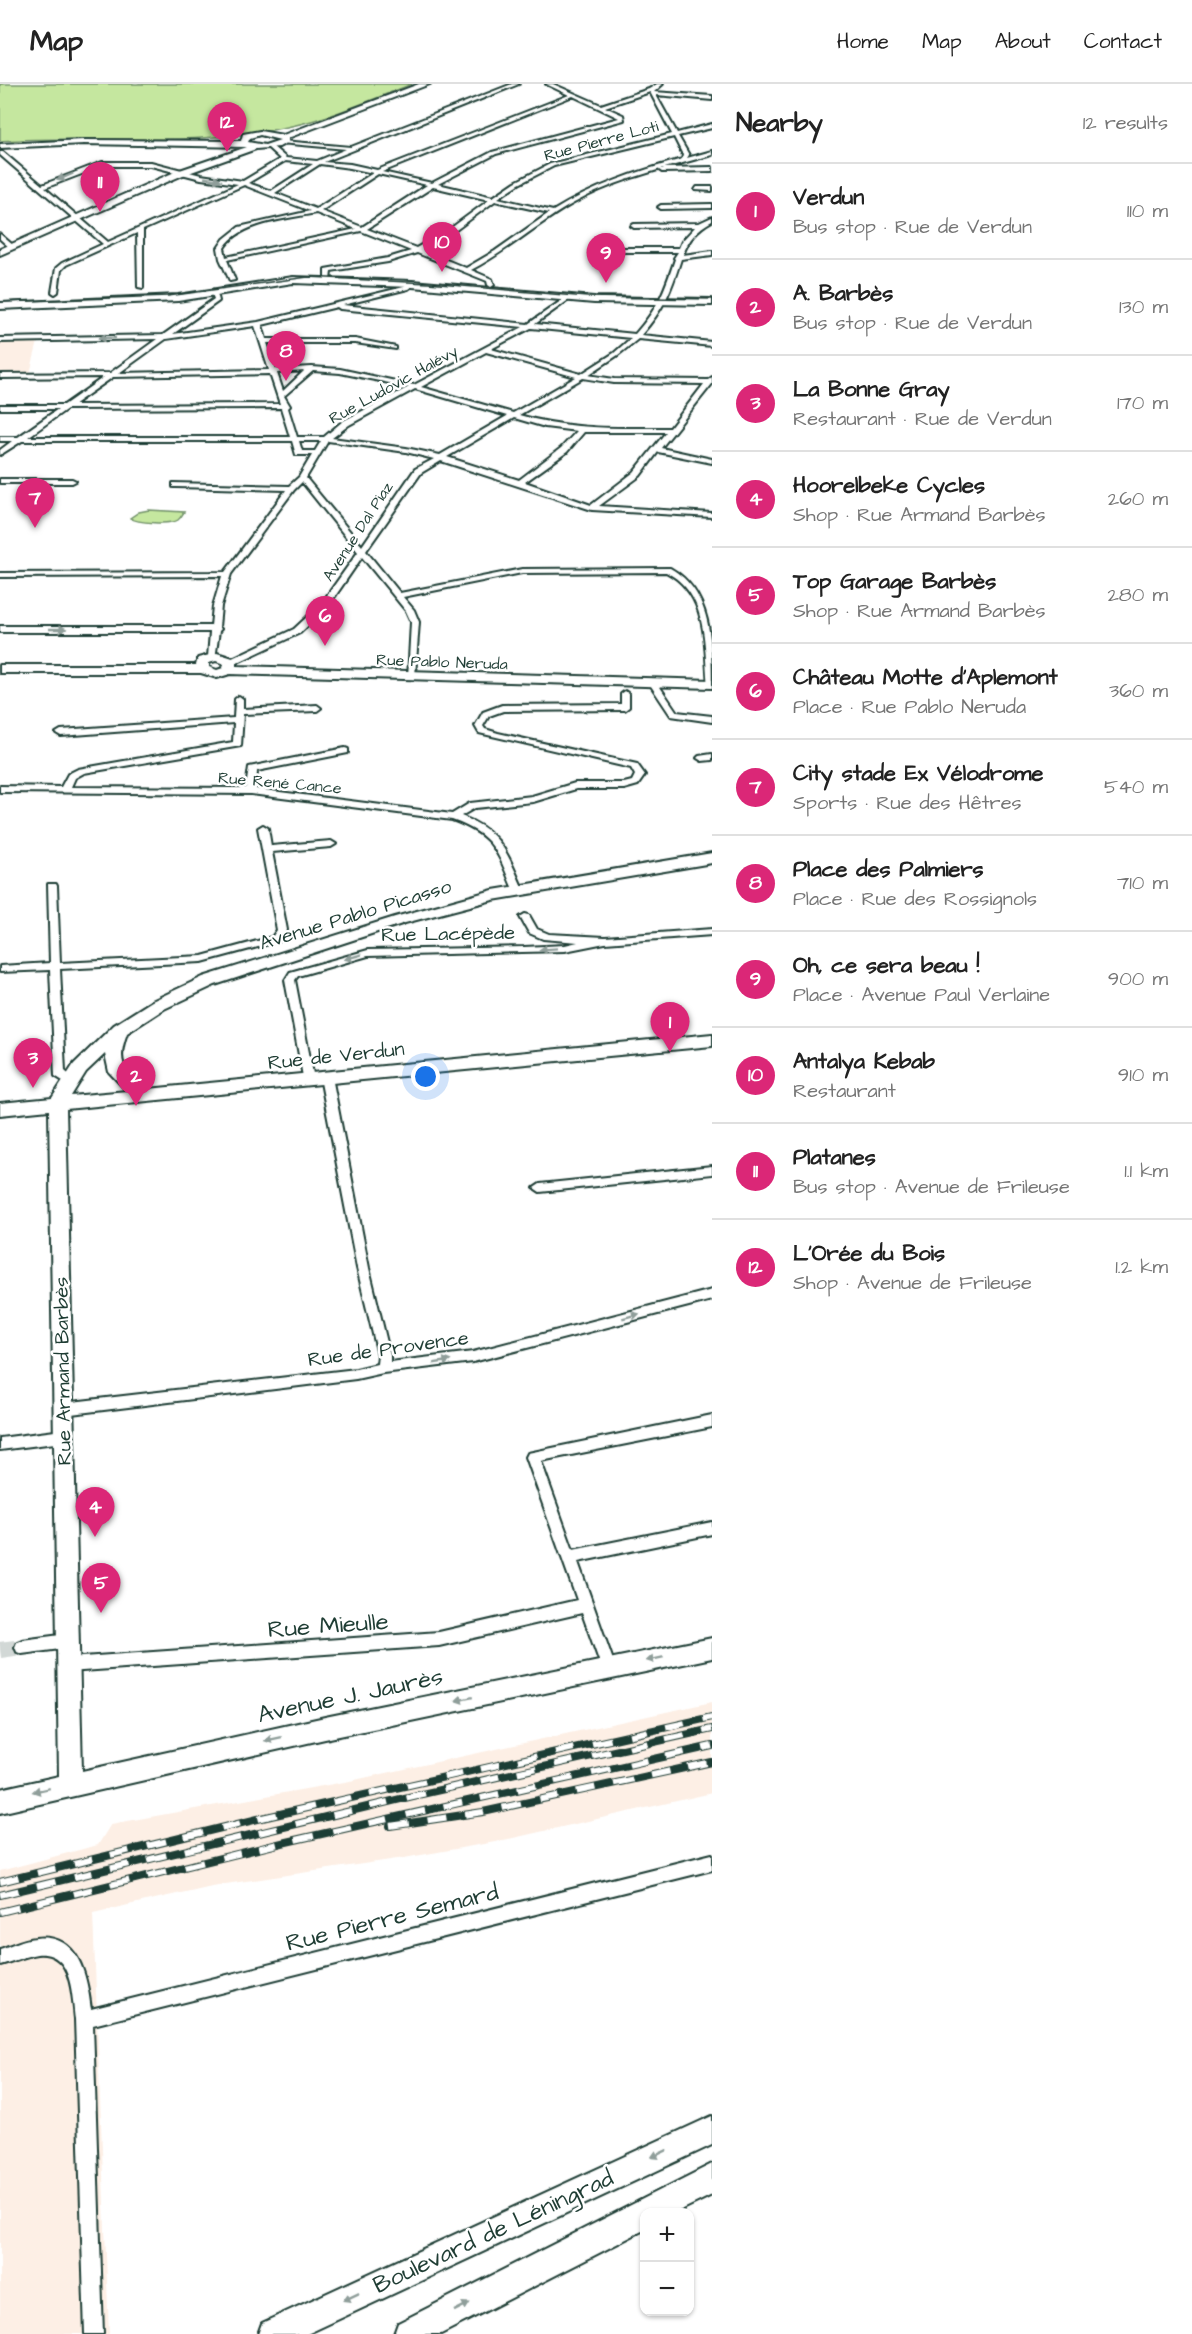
<!DOCTYPE html>
<html lang="en">
<head>
<meta charset="utf-8">
<style>
  :root { --surface:#fff; --page:#f2f2f2; --text:#222; --muted:#767676; --line:#e0e0e0; --accent:#db2777 }
  body { margin:0; font-family:"Architects Daughter",sans-serif; background:var(--page); color:var(--text) }
  .controls { position:absolute; right:18px; bottom:18px; display:grid; overflow:hidden; border-radius:12px; box-shadow:0 2px 4px #0004 }
  .controls button { width:54px; height:54px; display:grid; place-items:center; padding:0; border:0; border-bottom:2px solid var(--line); background:var(--surface); color:var(--text); font:30px sans-serif }
  .you { position:absolute; left:426px; top:993px; width:21px; height:21px; margin:-15px; border:4px solid #fff; border-radius:50%; background:#1a73e8; box-shadow:0 0 0 9px #1a73e833 }
  .badge { display:grid; place-items:center; width:39px; height:39px; border-radius:50%; background:var(--accent); color:#fff; font-size:20px; font-weight:700 }
  .pin { position:absolute; translate:-50% -50px; filter:drop-shadow(0 2px 3px #0008) }
  .pin::after { content:''; position:absolute; top:32px; width:21px; height:18px; background:inherit; clip-path:polygon(0 0,100% 0,50% 100%) }
  .list { margin:0; padding:0; list-style:none }
  h2 { display:flex; justify-content:space-between; align-items:center; height:78px; margin:0; padding:0 24px; font-size:26px }
  h2 small { font-size:20px; font-weight:400; color:var(--muted) }
  .list li { display:grid; grid-template-columns:39px 1fr auto; gap:18px; align-items:center; box-sizing:border-box; height:96px; padding:0 24px; border-top:2px solid var(--line) }
  .list b { display:block; font-size:22px; white-space:nowrap }
  .list p { margin:0; font-size:20px; white-space:nowrap; color:var(--muted) }
  .list em { font-size:20px; font-style:normal; color:var(--muted) }
  .map { position:relative; flex:none; width:712px; height:2250px; overflow:hidden }
  header { display:flex; align-items:center; gap:36px; box-sizing:border-box; height:84px; padding:0 30px; background:var(--surface); border-bottom:2px solid var(--line) }
  header strong { font-size:28px }
  nav { display:flex; gap:33px; margin-inline-start:auto; font-size:21px }
  main { display:flex }
  aside { flex:1; background:var(--surface) }
  .map>svg:first-child { display:block }
  .built { fill:#fdefe5 }
  .green { fill:#c5e79f; stroke:#72926a; stroke-width:1.5 }
  .lines { fill:none; stroke-linecap:round; stroke-linejoin:round }
  .street-tunnel { stroke:#d2d8d6; stroke-width:16; stroke-dasharray:16 8; stroke-linecap:butt }
  .street-casing { stroke:#1f3d34; stroke-width:4 }
  .secondary-casing { stroke:#1f3d34; stroke-width:4 }
  .primary-casing { stroke:#1f3d34; stroke-width:4 }
  .street { fill:#fff; fill-rule:evenodd }
  .secondary { fill:#fff; fill-rule:evenodd }
  .primary { fill:#fff; fill-rule:evenodd }
  .tram { stroke:#1f3d34; stroke-width:1.5 }
  .rail-casing { stroke:#1f3d34; stroke-width:8 }
  .rail { stroke:#fff; stroke-width:6; stroke-dasharray:19; stroke-linecap:butt }
  .oneway { fill:#8f9e9a }
  .labels { text-anchor:middle; stroke-width:5; stroke-linejoin:round; paint-order:stroke }
  .far-street-label { font-size:16px; fill:#1f3d34; stroke:#fff }
  .street-label { font-size:20px; fill:#1f3d34; stroke:#fff }
  .near-street-label { font-size:24px; fill:#1f3d34; stroke:#fff }
</style>
</head>
<body>
<header>
<strong>Map</strong>
<nav><a>Home</a><a>Map</a><a>About</a><a>Contact</a></nav>
</header>
<main>
<div class="map">
<svg width="712" height="2250" viewBox="0 0 712 2250">
  <rect width="100%" height="100%" fill="#fff"/>
  <filter id="ink" filterUnits="userSpaceOnUse"><feTurbulence type="fractalNoise" baseFrequency=".0167" numOctaves="2"/><feDisplacementMap in="SourceGraphic" scale="12" xChannelSelector="R" yChannelSelector="G"/><feConvolveMatrix kernelMatrix="1 2 1 2 8 2 1 2 1" color-interpolation-filters="sRGB"/></filter>
  <g filter="url(#ink)">
    <!-- built -->
    <path class="built" d="M38 258 30 289H0V259Z
      M712 1618V1709L495 1758 404 1774 212 1802 93 1829 109 2250H0V1787L98 1761 111 1740 350 1697Z"/>
    <!-- green -->
    <path class="green" d="M0 0H412C371 16 330 34 287 43 193 64 95 50 0 57Z
      M149 426 184 428C182 431 181 434 178 436 171 441 137 439 130 434L139 428Z"/>
    <g class="lines">
      <!-- street-tunnel -->
      <path class="street-tunnel" d="M0 1566 22 1563"/>
      <defs>
        <path id="street" d="M512 0H519L324 78 350 80 377 86 569 11 546 0H553L601 21 649 5 657 0H663L654 8 712 12V16L656 11 677 49 712 40V44L678 52 689 71 687 74 712 67V71C665 84 617 95 574 119 539 138 508 167 471 186L492 195 494 201 491 203 488 201 487 197 417 169 388 178 331 187 330 197 325 198V185L388 174 411 167 361 147 227 176 235 196 230 197 220 175 218 164 224 155 239 143 310 127 244 101 143 146V204L138 203 137 149 66 181 61 186 58 208 55 210 52 208 56 184 62 179 103 160 0 71V68H3L42 101 102 78H151L201 91 243 97 280 75 268 64V62H272L286 74 317 77 346 65 280 59 283 57 351 63ZM650 8 672 50 550 80 515 98 493 113 438 100 496 70 624 36 623 31 605 23ZM573 12 619 34 492 68 432 99 382 88ZM674 53 683 71 682 75C636 88 593 102 553 127L498 114 519 100 554 82ZM285 77 313 80 271 107 248 99ZM320 80 350 84 373 89 316 125 275 109ZM103 82H151L201 95 238 100 108 158 45 104ZM378 90 427 101 362 143 321 127ZM433 103 489 116 451 144 416 164 367 145ZM495 117 549 129 495 167 466 184 422 166 456 146ZM316 129 356 145 226 173 224 164C240 138 287 135 316 129Z
          M712 83V87L662 88 659 86 662 84Z
          M697 103H712V107L695 106Z
          M712 120V124L661 125 658 123 661 121Z
          M712 133V137C697 145 688 156 683 171L712 167V171L681 175C671 207 664 225 641 251L712 258V262L638 255 618 271 588 291 614 295 708 296 712 293V300L661 364 712 375V379L658 368 640 392 599 422 712 429V433L592 426 441 377 421 389 366 467 400 509 522 485 670 484C712 508 712 557 712 603L708 600C704 559 708 510 666 488L522 489 403 513 414 526 419 538 415 592 408 594 411 538 406 527 362 473 327 524 300 549 234 580H228V576L294 545 321 520 358 468 302 398 294 406 231 490 221 522 219 543 221 545 219 547 215 575 208 573 210 548H0V542H211L213 522 222 492 0 493V489L225 488 286 406 176 403H173V399L289 402 299 393 312 371H296L292 357H22L0 371V366L12 357H0V353H18L58 325H0V321H64L104 293 0 294V290L110 289 157 255 0 258V254L163 251 214 215 212 210 217 209 219 217 173 250 258 238 404 203 412 198 415 200 408 205 343 221 528 240 568 212 571 214 570 215 535 240 635 250C658 224 664 208 675 175L674 174 678 168H615L612 166 615 164H679L682 157 695 143 634 144 631 142 634 140 699 139ZM337 223 340 225 523 243 414 301 340 285 312 283 276 285 267 259H355L396 265V263L355 255H266L262 241ZM255 242 269 286 119 289 166 255ZM531 244 631 254 614 269 581 290 491 265ZM486 268 576 293 513 329 421 303ZM304 287 283 307 277 289ZM313 287 340 289 409 303 343 337 324 353H297L288 324 290 322 284 312ZM270 290 280 320 73 321 113 293ZM583 294 614 299 704 300 670 344C617 344 570 346 519 331ZM415 305 507 332 440 371 406 364 332 354 349 341ZM281 324 290 353H28L67 325ZM514 334 545 343 577 347 561 364 519 396 447 373ZM584 348H666L634 388 591 421 525 398 567 368ZM299 357H321L315 367H302ZM328 357 406 368 434 375 415 385 362 462 306 394Z
          M0 150 14 162V164H10L0 155Z
          M0 395H72L76 397 72 399H0Z
          M653 596 656 597 677 628 712 632V638L671 632 649 599Z
          M625 607 629 610V623L625 626 503 627 489 632 483 642 485 645 498 649 637 680 645 691 638 701 624 705H576L533 718 475 724 461 732C501 747 507 769 523 805L518 808 513 805C497 767 494 751 452 736L251 710 0 708V702L61 703 68 690 78 685 233 658 234 639 61 652 56 649 61 646 234 634 235 615 239 612 243 615V625L317 621 321 624 317 627 243 630 241 662 84 689 75 694 71 703 246 704 249 683 345 664 348 665V669L257 687 256 705 452 730 470 719 532 712 575 699H624L632 697 635 691 631 684 479 649 475 642 483 628 502 621 621 620V610Z
          M712 670V676L702 677 697 674 699 672Z
          M263 741 268 744 271 762 331 757 336 760 331 763 272 768 287 846 280 857 202 878 60 885 65 987 77 998 71 1002 55 992 50 886 0 888V882L50 879 48 800H56L57 802 60 879 202 872 272 853 277 846 258 744Z
          M525 830 529 831 537 845 549 850 605 853 712 845V851L605 859 565 867 368 872 298 892 295 896 314 995 308 999 304 998 285 896 290 888 368 866 524 863 565 861 578 858 543 855 529 849 520 833Z
          M326 989 332 993 369 1184 390 1271V1278L473 1268 712 1206V1216L473 1278 383 1289 356 1295 63 1331 58 1329 56 1325 58 1321 63 1319 356 1285 377 1280 378 1271 357 1184 320 993Z
          M712 1082V1090L540 1108 534 1104 540 1100Z
          M712 1331V1343L541 1377 573 1466 712 1438V1450L578 1478 616 1585 614 1590 609 1592 604 1590 602 1585 582 1529 439 1562 68 1588 63 1586 61 1581 63 1576 68 1574 439 1548 577 1516 526 1373 528 1369Z
          M63 1346 68 1348 70 1352 68 1356 63 1358 0 1366V1354Z
          M68 1550 73 1552 75 1557 73 1562 68 1564 22 1570 17 1568 15 1563 17 1558 22 1556Z
          M712 1770V1786L93 1941 103 2250H85L75 1935C72 1909 72 1867 37 1870 24 1872 12 1878 0 1881V1865C12 1861 23 1855 36 1854 79 1849 87 1892 91 1925Z"/>
        <path id="secondary" d="M419 0H430L288 54V58L279 63 256 65 183 91 0 171V165L177 87 247 63 84 60 0 64V60L84 56 241 57 243 50 260 47 283 51ZM260 51 280 56 265 61 248 58 250 54Z
          M293 193 412 197 594 213 712 215V221L594 219 412 203 293 199 178 217 0 225V219L178 211Z
          M217 569 236 575V582L712 596V604L230 590 217 594 201 589H0V581H196L198 574ZM216 577 224 580 223 584 217 586 209 583V579Z
          M712 769V779L493 816 405 839 215 901 164 925 127 949C116 979 123 987 148 1005L712 950V962L66 1025 82 1687 325 1633 712 1554V1574L325 1655 0 1729V1705L59 1692 49 1026 0 1031V1019L52 1014 74 980 114 941 152 917 203 893 395 833 493 806ZM105 970 109 988 127 1007 71 1012 86 988Z"/>
        <path id="primary" d="M712 2032V2061L307 2250H258L262 2239Z
          M712 2080V2111L677 2128H644V2146L441 2250H394L398 2239Z"/>
      </defs>
      <!-- street casing -->
      <use href="#street" class="street-casing"/>
      <!-- secondary casing -->
      <use href="#secondary" class="secondary-casing"/>
      <!-- primary casing -->
      <use href="#primary" class="primary-casing"/>
      <!-- street -->
      <use href="#street" class="street"/>
      <!-- secondary -->
      <use href="#secondary" class="secondary"/>
      <!-- primary -->
      <use href="#primary" class="primary"/>
      <!-- tram -->
      <path class="tram" d="M0 218 168 212 308 193 428 199 587 213 712 215"/>
      <defs>
        <path id="rail" d="M390 1742 483 1728 712 1678
          M0 1798 262 1734 712 1633
          M0 1811 413 1712 712 1645
          M0 1828 286 1758 712 1662"/>
      </defs>
      <!-- rail casing -->
      <use href="#rail" class="rail-casing"/>
      <!-- rail -->
      <use href="#rail" class="rail"/>
    </g>
    <!-- one-way arrows -->
    <defs><path id="oneway-solid" d="M-6-.8H1V-3.2L6.5 0L1 3.2V.8H-6Z" transform="scale(1.5)"/></defs>
    <g class="oneway">
      <use href="#oneway-solid" transform="translate(65 93) rotate(157)"/>
      <use href="#oneway-solid" transform="translate(213 95) rotate(9)"/>
      <use href="#oneway-solid" transform="translate(107 254) rotate(179)"/>
      <use href="#oneway-solid" transform="translate(58 545)"/>
      <use href="#oneway-solid" transform="translate(548 865) rotate(176)"/>
      <use href="#oneway-solid" transform="translate(353 873) rotate(164)"/>
      <use href="#oneway-solid" transform="translate(631 1232) rotate(-15)"/>
      <use href="#oneway-solid" transform="translate(442 1278) rotate(-9)"/>
      <use href="#oneway-solid" transform="translate(655 1575) rotate(168)"/>
      <use href="#oneway-solid" transform="translate(464 1615) rotate(168)"/>
      <use href="#oneway-solid" transform="translate(273 1655) rotate(168)"/>
      <use href="#oneway-solid" transform="translate(41 1706) rotate(168)"/>
      <use href="#oneway-solid" transform="translate(659 2070) rotate(155)"/>
      <use href="#oneway-solid" transform="translate(351 2213) rotate(155)"/>
      <use href="#oneway-solid" transform="translate(462 2223) rotate(-27)"/>
    </g>
  </g>
  <g class="labels">
    <!-- far-street labels -->
    <g class="far-street-label">
      <text transform="translate(601 56) rotate(-15)" y="6">Rue Pierre Loti</text>
      <text transform="translate(393 300) rotate(-29)" y="6">Rue Ludovic Halévy</text>
      <text transform="translate(357 447) rotate(-57)" y="6">Avenue Dal Piaz</text>
      <text transform="translate(442 577) rotate(2)" y="6">Rue Pablo Neruda</text>
      <text transform="translate(280 698) rotate(5)" y="6">Rue René Cance</text>
    </g>
    <!-- street labels -->
    <g class="street-label">
      <text transform="translate(355 830) rotate(-17)" y="7">Avenue Pablo Picasso</text>
      <text transform="translate(448 849) rotate(-1)" y="7">Rue Lacépède</text>
      <text transform="translate(336 971) rotate(-6)" y="7">Rue de Verdun</text>
      <text transform="translate(388 1264) rotate(-8)" y="7">Rue de Provence</text>
      <text transform="translate(62 1287) rotate(-91)" y="7">Rue Armand Barbès</text>
    </g>
    <!-- near-street labels -->
    <g class="near-street-label">
      <text transform="translate(328 1541) rotate(-4)" y="8">Rue Mieulle</text>
      <text transform="translate(350 1611) rotate(-12)" y="8">Avenue J. Jaurès</text>
      <text transform="translate(392 1833) rotate(-14)" y="8">Rue Pierre Semard</text>
      <text transform="translate(493 2147) rotate(-25)" y="8">Boulevard de Léningrad</text>
    </g>
  </g>
</svg>
<div class="controls">
<button>+</button>
<button>−</button>
</div>
<div class="you"></div>
<div class="pin badge" style="left:670px;top:968px">1</div>
<div class="pin badge" style="left:136px;top:1022px">2</div>
<div class="pin badge" style="left:33px;top:1004px">3</div>
<div class="pin badge" style="left:95px;top:1453px">4</div>
<div class="pin badge" style="left:101px;top:1529px">5</div>
<div class="pin badge" style="left:325px;top:562px">6</div>
<div class="pin badge" style="left:35px;top:444px">7</div>
<div class="pin badge" style="left:286px;top:297px">8</div>
<div class="pin badge" style="left:606px;top:199px">9</div>
<div class="pin badge" style="left:442px;top:188px">10</div>
<div class="pin badge" style="left:100px;top:128px">11</div>
<div class="pin badge" style="left:227px;top:68px">12</div>
</div>
<aside>
<h2>Nearby<small>12 results</small></h2>
<ul class="list">
<li><span class="badge">1</span><div><b>Verdun</b><p>Bus stop · Rue de Verdun</p></div><em>110 m</em></li>
<li><span class="badge">2</span><div><b>A. Barbès</b><p>Bus stop · Rue de Verdun</p></div><em>130 m</em></li>
<li><span class="badge">3</span><div><b>La Bonne Gray</b><p>Restaurant · Rue de Verdun</p></div><em>170 m</em></li>
<li><span class="badge">4</span><div><b>Hoorelbeke Cycles</b><p>Shop · Rue Armand Barbès</p></div><em>260 m</em></li>
<li><span class="badge">5</span><div><b>Top Garage Barbès</b><p>Shop · Rue Armand Barbès</p></div><em>280 m</em></li>
<li><span class="badge">6</span><div><b>Château Motte d'Aplemont</b><p>Place · Rue Pablo Neruda</p></div><em>360 m</em></li>
<li><span class="badge">7</span><div><b>City stade Ex Vélodrome</b><p>Sports · Rue des Hêtres</p></div><em>540 m</em></li>
<li><span class="badge">8</span><div><b>Place des Palmiers</b><p>Place · Rue des Rossignols</p></div><em>710 m</em></li>
<li><span class="badge">9</span><div><b>Oh, ce sera beau !</b><p>Place · Avenue Paul Verlaine</p></div><em>900 m</em></li>
<li><span class="badge">10</span><div><b>Antalya Kebab</b><p>Restaurant</p></div><em>910 m</em></li>
<li><span class="badge">11</span><div><b>Platanes</b><p>Bus stop · Avenue de Frileuse</p></div><em>1.1 km</em></li>
<li><span class="badge">12</span><div><b>L'Orée du Bois</b><p>Shop · Avenue de Frileuse</p></div><em>1.2 km</em></li>
</ul>
</aside>
</main>
</body>
</html>
